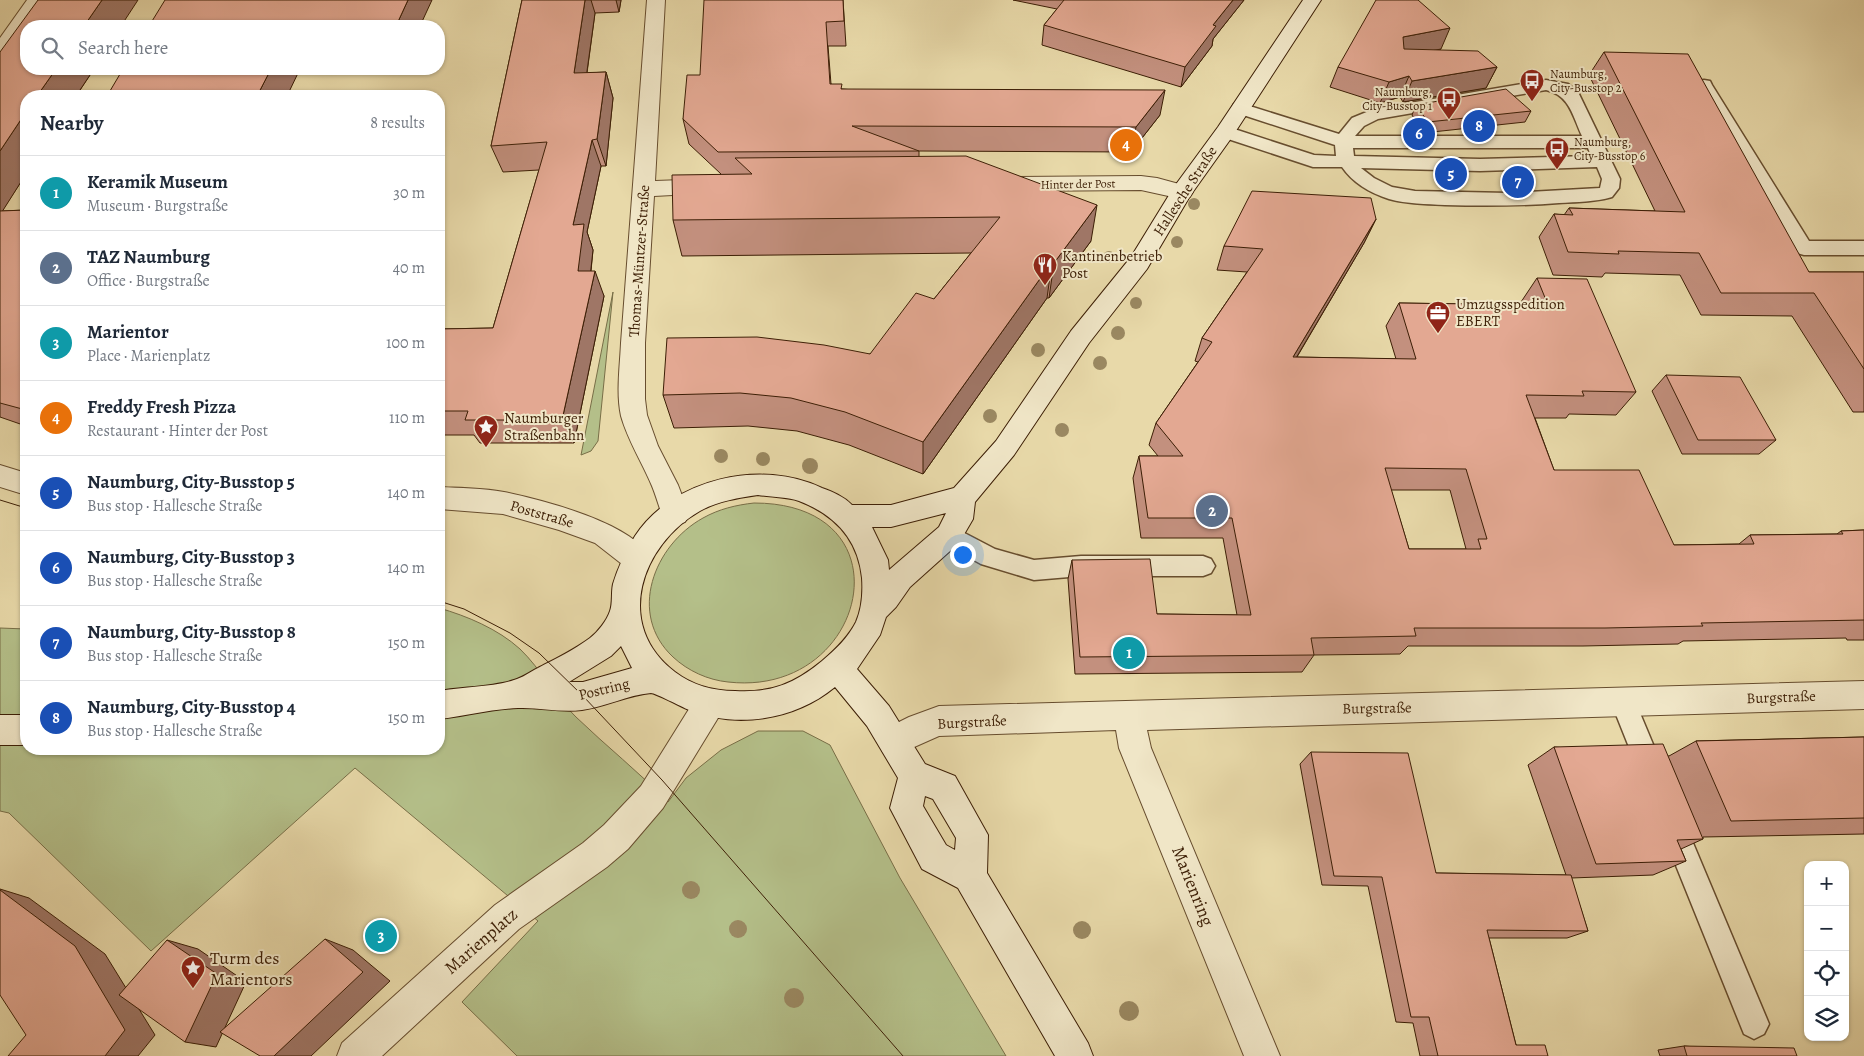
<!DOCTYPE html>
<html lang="en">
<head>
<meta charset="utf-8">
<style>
  :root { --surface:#fff; --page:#f2f2f3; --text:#1f2937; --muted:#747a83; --line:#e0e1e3; --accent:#db2777 }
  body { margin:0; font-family:Alegreya,serif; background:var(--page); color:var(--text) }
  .controls { position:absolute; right:15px; bottom:15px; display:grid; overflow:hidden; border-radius:10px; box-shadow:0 1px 4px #0004 }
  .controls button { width:45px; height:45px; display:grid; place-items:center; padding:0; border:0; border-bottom:1px solid var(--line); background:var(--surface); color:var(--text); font:25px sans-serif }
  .you { position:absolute; left:962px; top:554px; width:18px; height:18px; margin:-12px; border:4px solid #fff; border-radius:50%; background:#1a73e8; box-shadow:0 0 0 8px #1a73e833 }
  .badge { display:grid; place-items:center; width:32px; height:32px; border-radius:50%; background:var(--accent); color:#fff; font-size:16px; font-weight:700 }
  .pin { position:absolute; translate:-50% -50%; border:2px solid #fff; box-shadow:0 1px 5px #0006 }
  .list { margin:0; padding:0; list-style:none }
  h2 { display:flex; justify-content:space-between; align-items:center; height:65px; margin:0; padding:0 20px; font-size:21px }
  h2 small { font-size:16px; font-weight:400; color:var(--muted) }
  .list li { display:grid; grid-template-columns:32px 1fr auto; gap:15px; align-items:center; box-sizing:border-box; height:75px; padding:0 20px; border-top:1px solid var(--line) }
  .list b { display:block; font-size:19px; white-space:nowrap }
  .list p { margin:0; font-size:16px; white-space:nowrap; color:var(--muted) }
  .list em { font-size:16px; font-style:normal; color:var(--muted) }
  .icon { flex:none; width:28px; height:28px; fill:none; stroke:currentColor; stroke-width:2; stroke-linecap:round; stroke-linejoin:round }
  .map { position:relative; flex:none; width:1864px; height:1056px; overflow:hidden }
  .search { position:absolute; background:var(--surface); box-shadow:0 1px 4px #0004; left:20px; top:20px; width:425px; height:55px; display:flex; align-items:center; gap:12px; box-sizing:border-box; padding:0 18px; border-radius:20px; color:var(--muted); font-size:19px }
  .panel { position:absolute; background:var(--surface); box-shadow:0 1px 4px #0004; left:20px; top:90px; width:425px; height:665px; border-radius:20px }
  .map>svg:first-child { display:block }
  .green { fill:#b4bf89; stroke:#786e47 }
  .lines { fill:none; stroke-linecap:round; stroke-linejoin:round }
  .service-casing { stroke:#674d2e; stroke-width:3 }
  .minor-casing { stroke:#674d2e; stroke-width:2 }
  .secondary-casing { stroke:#3c1e05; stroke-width:2 }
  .service { fill:#f0e6c7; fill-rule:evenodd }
  .minor { fill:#f0e6c7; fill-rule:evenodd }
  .secondary { fill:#f0e6c7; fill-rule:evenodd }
  .tram { stroke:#3c1e05; stroke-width:1 }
  .tree { fill:#9a8861 }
  .wall { fill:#c3907e; stroke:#3c1e05; fill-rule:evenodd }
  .shaded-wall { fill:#9f7666; stroke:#3c1e05 }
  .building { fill:#e3a892; stroke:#3c1e05; fill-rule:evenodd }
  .labels { text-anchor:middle; stroke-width:4; stroke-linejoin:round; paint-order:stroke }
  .far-poi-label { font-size:12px; fill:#3c1e05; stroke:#f0e6c7; text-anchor:start }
  .far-street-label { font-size:12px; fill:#3c1e05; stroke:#f0e6c7 }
  .street-label { font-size:15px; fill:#3c1e05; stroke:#f0e6c7 }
  .poi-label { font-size:15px; fill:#3c1e05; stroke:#f0e6c7; text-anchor:start }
  .near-street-label { font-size:18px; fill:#3c1e05; stroke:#f0e6c7 }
  .near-poi-label { font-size:18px; fill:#3c1e05; stroke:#f0e6c7; text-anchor:start }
</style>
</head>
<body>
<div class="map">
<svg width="1864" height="1056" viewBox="0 0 1864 1056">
  <rect width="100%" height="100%" fill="#e8d9a9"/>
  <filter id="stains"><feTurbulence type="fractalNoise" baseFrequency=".004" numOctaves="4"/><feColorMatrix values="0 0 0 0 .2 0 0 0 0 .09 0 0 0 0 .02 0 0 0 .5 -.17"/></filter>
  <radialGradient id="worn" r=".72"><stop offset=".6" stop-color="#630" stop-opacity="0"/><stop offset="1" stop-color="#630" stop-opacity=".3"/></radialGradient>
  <!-- green -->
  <path class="green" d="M613 292 598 441 591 451 581 455Z
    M754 503C912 503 868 698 728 682 708 680 688 671 673 657 627 614 654 545 703 518 719 509 736 505 754 503Z
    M439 608C467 616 498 629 520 649 541 669 555 697 576 717 606 746 639 772 668 802L686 778 721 750 758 731H803L830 745 900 878 1006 1056H517L462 1002 538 921 355 768 151 951 9 813 0 811V628L26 629V749H439Z"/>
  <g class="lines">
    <defs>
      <path id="service" d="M1546 80 1568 84 1578 92 1620 179 1619 188 1612 197C1595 202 1577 202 1559 203 1521 206 1483 206 1445 205 1426 204 1407 204 1389 199 1370 193 1353 183 1342 167H1313L1219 136 1216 132 1219 128 1225 126 1314 155 1336 156 1335 145 1234 112 1232 108 1234 104 1240 103 1339 134 1352 118 1374 109ZM1546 90C1570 95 1573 117 1582 136H1355L1364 126 1378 119ZM1353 148H1588L1591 156 1480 159 1354 156ZM1597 167 1602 179 1600 188 1508 193 1415 191 1392 187 1374 178 1361 168 1480 171Z
        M1704 80 1710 81 1712 85 1809 241H1864V255H1804L1797 253 1696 85 1698 81Z
        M949 525 995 549 1034 560 1081 556H1203L1211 559 1215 566 1211 573 1203 576H1081L1034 580 981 564 941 542 938 535 941 528Z
        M1623 690 1632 694 1665 773 1661 782 1652 786 1643 782 1611 702 1614 694Z
        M1671 808 1680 812 1769 1024 1764 1034 1754 1039 1744 1034 1658 821 1662 812Z"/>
      <path id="minor" d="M27 0H45L7 56 0 58V38Z
        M647 0H665L655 181 710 179 718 181 721 186 718 191 710 193 654 196 645 343V399L647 415 658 446 678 485 689 514 685 522 675 525 665 522C660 511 657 498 652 486 642 462 628 441 621 416 616 393 620 366 621 343Z
        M1141 176 1157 178 1190 187 1193 192 1190 197 1182 199 1141 190 1003 191 995 189 992 184 995 179 1003 177Z
        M0 465 26 473V495L0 487Z
        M439 487C460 488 483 488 504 492 542 500 634 523 651 559L647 568 637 571 627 568 595 543 559 530 503 514 439 509Z
        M1864 681V709L1147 730 1151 748 1280 1056H1244L1119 748 1116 730 939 736 894 756 883 752 878 741 883 730 909 717 939 706Z
        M710 689 721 693 725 703 721 713 663 808 628 849 607 867 519 929 382 1056H337L342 1043 495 905 583 843 604 825 641 786 699 693Z"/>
      <path id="secondary" d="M1303 0H1321L1232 137 1190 196 1147 269 1089 343 1014 455 975 502 973 519 959 543 910 587 896 607 886 617 880 635 857 669 889 706 925 764 955 776 988 835 987 873 1088 1043 1093 1056H1055L958 888 922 869 890 808 898 778 867 726 835 687C795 720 737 729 689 710 682 707 655 693 651 693 627 695 606 707 582 710 560 713 539 707 518 708 491 709 465 716 439 719V691C461 687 494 687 514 680 522 678 530 672 538 668 555 659 574 650 590 638 598 632 607 620 610 611 613 603 611 593 613 584 618 567 626 551 635 536 673 478 762 459 822 488 833 492 843 496 852 505H891L954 488 996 441 1071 331 1131 257 1174 187 1218 127ZM758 495C771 497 787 497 799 501 835 515 858 539 862 578 863 592 862 608 856 622 848 638 835 650 822 661 794 684 771 693 735 691 714 691 692 685 675 672 613 625 641 545 700 511 718 501 738 498 758 495ZM946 513 939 527 889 570 888 560 872 527H891ZM621 646 632 668 583 682H569L611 656ZM925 796 933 799 956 838 955 850 946 845 923 806Z
        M0 715H26V745H0Z"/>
    </defs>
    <!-- service casing -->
    <use href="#service" class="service-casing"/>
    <!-- minor casing -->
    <use href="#minor" class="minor-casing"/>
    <!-- secondary casing -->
    <use href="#secondary" class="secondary-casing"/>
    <!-- service -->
    <use href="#service" class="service"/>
    <!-- minor -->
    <use href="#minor" class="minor"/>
    <!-- secondary -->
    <use href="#secondary" class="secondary"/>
    <!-- tram -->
    <path class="tram" d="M0 500 26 508
      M439 601 464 609 510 633 539 653 583 696 662 780 903 1056"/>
  </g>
  <!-- trees -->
  <g class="tree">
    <circle cx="1194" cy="204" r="6"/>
    <circle cx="1177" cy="242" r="6"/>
    <circle cx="1109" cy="257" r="6"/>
    <circle cx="1136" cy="303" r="6"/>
    <circle cx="1118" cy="333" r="7"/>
    <circle cx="1038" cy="350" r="7"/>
    <circle cx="1100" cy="363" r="7"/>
    <circle cx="990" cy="416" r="7"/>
    <circle cx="1062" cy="430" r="7"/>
    <circle cx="721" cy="456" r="7"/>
    <circle cx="763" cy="459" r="7"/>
    <circle cx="810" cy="466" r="8"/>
    <circle cx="691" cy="890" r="9"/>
    <circle cx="738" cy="929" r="9"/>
    <circle cx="1082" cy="930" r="9"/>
    <circle cx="794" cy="998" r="10"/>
    <circle cx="1129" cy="1011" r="10"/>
  </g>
  <!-- wall -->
  <path class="wall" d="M522 0H621L619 12 595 13 587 73 606 72 613 98 606 166H601L587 232 593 250 591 271 604 296 574 443H480L474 435H439V329L493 328 539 170 503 172 491 146Z
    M843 0 846 46H828L831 84 842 89 1160 115 1131 152 919 151V157L1091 241 1049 298H1047L923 474 849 445 797 431 748 426 674 428 663 395 870 354 934 299 971 253 682 256 673 220 721 174 689 144 683 119 700 75Z
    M1013 0H1244L1213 39 1212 46 1181 87 1042 45 1044 25 1057 9Z
    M1441 49 1435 50 1497 67 1486 88 1403 102 1400 97 1380 103 1330 87 1338 67Z
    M0 52 94 69 76 96H26V174L2 211 26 210V426L0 417Z
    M1604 52 1809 272H1864V412H1853L1792 316 1701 315 1680 275 1605 273 1602 277 1553 275 1539 237 1554 214 1564 215 1569 208 1655 211 1589 75Z
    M1416 105 1531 111 1525 122 1423 133 1412 115Z
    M1376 219 1364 243 1297 357 1396 359 1386 326 1399 303 1522 305 1521 302 1537 278 1636 392 1616 415 1569 414 1566 418H1535L1554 470 1674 545 1739 544 1750 535 1837 534 1841 531 1864 530V640H1847L1846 638 1683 641 1678 644 1583 646H1408L1400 654 1314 655 1302 672 1075 674 1068 579 1072 560 1157 614 1237 615 1223 538H1141L1133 478 1139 456H1158L1149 445 1156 423 1198 362 1195 361 1202 338 1247 272 1217 270 1224 246ZM1391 490H1450L1466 549H1409Z
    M1666 375 1776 440 1759 454H1682L1652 391Z
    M1864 737V834L1703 837V839L1681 849 1686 861 1653 875 1571 878 1588 931 1567 938H1489L1516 1045 1548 1056H1420L1413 1023 1396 1022 1368 886 1322 885 1300 764 1311 752 1436 873 1566 875 1528 765 1554 747 1669 756 1696 741Z
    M1684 1046 1797 1056H1660L1658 1050Z"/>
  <!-- shaded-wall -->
  <path class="shaded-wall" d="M102 0H138L121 26H84Z
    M408 0H432L420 26H396Z
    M585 0H591L595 13 583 100 574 73Z
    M616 0H621L619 12Z
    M1233 0H1244L1213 39 1212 46 1181 87 1185 67 1213 25Z
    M1450 28 1441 49 1394 58 1403 37Z
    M1497 67 1486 88 1403 102 1412 81Z
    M56 69H94L76 96H37Z
    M271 69H300L287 96H257Z
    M606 72 613 98 606 166 597 139Z
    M1409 76 1400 97 1380 103 1389 82Z
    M1165 90 1160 115 1131 152 1136 127Z
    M26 112V174L0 215V151Z
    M592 140 601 166 587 232 593 250 588 296 578 271 573 225Z
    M1097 205 1091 241 1049 298 1054 263Z
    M1376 219 1364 243 1283 380 1293 357Z
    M1052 262 1047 298 923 474V442Z
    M595 271 604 296 574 443 562 420Z
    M0 889 29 898 105 954 155 1035 138 1056H105L0 890Z
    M325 939 353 950 390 981 311 1056H274Z
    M167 940 198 949 246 982 216 1047 185 1042Z"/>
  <!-- building -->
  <path class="building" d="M38 0H102L84 26H26V69H56L37 96H26V112L0 151V52Z
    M165 0H408L396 26H149Z
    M522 0H585L574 73 606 72 597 139 592 140 573 225 584 224 578 271H595L562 420H465L468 411H439V329L493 328 547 142 491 146Z
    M704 0H843L844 21 826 22 830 84H842L841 89 1165 90 1136 127 852 126 919 151 718 152 683 119 687 75H700Z
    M1064 0H1233L1213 25 1216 26 1185 67 1044 25Z
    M1376 0H1418L1450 28 1403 37 1404 49 1478 51 1497 67 1412 81 1409 76 1389 82 1338 67Z
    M1604 52 1688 54 1809 272H1864V369L1814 293H1721L1699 253 1618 251 1619 254 1568 252 1554 214 1573 215 1569 208 1685 212Z
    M123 69H271L257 96H107Z
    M1506 89 1531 111 1428 122 1416 105Z
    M966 156 1097 205 1054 263 1052 262 923 442 845 412 791 398 740 393 663 395 667 338 757 337 824 345 870 354 916 293 934 299 1000 217 673 220 672 175 752 174 735 158Z
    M1252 191 1371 198 1376 219 1293 357 1416 359 1399 303 1548 305 1537 278 1587 279 1636 392 1582 391 1584 396 1526 395 1554 470H1639L1674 545 1754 544 1750 535 1843 534 1841 531 1864 530V620L1701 623 1703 626 1605 628H1414L1416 636 1311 638 1314 655 1080 657 1072 560 1150 559 1157 614 1251 615 1232 518H1148L1139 456H1183L1156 423 1212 342 1202 338 1263 249 1224 246ZM1385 468 1466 469 1487 539H1478L1481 549H1409Z
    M26 210V410L0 403V211Z
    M1666 375 1740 377 1776 440H1698Z
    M1864 737V818L1731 821 1696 741Z
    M1663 744 1703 839 1677 840 1686 861 1596 864 1554 747Z
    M1311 752 1408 753 1436 873 1571 875 1588 931 1487 930 1516 1045H1545L1548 1056H1438L1429 1017H1411L1382 877 1334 876Z
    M0 890 75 946 125 1030 105 1056H8L26 1035 0 995Z
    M325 939 363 972 274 1056H260L220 1032Z
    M167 940 217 974 185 1042 119 995Z
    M1684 1046 1794 1048 1797 1056H1687Z"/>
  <!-- icons -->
  <defs>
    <symbol id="bus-pin" viewBox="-11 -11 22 30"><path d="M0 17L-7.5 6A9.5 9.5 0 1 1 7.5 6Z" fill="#8f2418" stroke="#f0e6c7"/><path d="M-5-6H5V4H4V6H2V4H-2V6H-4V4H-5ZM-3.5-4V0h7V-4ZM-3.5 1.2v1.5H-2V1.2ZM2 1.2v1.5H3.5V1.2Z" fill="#fff"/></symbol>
    <symbol id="restaurant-pin" viewBox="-11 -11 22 30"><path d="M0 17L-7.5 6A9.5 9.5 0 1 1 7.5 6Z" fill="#8f2418" stroke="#f0e6c7"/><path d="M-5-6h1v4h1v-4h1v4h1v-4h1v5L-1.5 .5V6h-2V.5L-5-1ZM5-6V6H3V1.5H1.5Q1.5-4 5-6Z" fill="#fff"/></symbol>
    <symbol id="office-pin" viewBox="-11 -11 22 30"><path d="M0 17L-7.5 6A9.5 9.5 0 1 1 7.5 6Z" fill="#8f2418" stroke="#f0e6c7"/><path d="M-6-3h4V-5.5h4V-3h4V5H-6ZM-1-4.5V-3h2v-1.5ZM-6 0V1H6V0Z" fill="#fff"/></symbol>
    <symbol id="sight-pin" viewBox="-11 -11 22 30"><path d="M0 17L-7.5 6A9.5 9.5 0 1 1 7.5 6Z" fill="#8f2418" stroke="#f0e6c7"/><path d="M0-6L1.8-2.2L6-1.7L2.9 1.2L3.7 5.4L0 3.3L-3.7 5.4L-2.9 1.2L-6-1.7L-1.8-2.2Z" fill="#fff"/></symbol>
  </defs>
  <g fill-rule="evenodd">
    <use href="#bus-pin" x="1518" y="67" width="28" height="38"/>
    <use href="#bus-pin" x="1435" y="85" width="28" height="38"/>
    <use href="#bus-pin" x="1543" y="135" width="28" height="38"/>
    <use href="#restaurant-pin" x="1031" y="251" width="28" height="38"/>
    <use href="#office-pin" x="1424" y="299" width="28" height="38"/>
    <use href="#sight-pin" x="472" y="413" width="28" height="38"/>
    <use href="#sight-pin" x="179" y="954" width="28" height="38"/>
  </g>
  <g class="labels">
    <!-- far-poi labels -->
    <g class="far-poi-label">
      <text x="1550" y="78">Naumburg,<tspan x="1550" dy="14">City-Busstop 2</tspan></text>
      <text x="1432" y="96" text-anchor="end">Naumburg,<tspan x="1432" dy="14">City-Busstop 1</tspan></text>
      <text x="1574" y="146">Naumburg,<tspan x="1574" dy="14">City-Busstop 6</tspan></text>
    </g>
    <!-- far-street labels -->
    <g class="far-street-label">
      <text transform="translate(1078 184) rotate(-1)" y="4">Hinter der Post</text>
    </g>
    <!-- street labels -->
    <g class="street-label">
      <text transform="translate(1185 191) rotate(-57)" y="5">Hallesche Straße</text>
      <text transform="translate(639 261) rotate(-86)" y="5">Thomas-Müntzer-Straße</text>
      <text transform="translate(542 514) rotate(16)" y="5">Poststraße</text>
      <text transform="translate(604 689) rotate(-14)" y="5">Postring</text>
      <text transform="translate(1781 697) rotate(-2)" y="5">Burgstraße</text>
      <text transform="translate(1377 708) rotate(-1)" y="5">Burgstraße</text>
      <text transform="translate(972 722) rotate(-3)" y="5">Burgstraße</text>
    </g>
    <!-- poi labels -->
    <g class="poi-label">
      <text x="1062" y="261">Kantinenbetrieb<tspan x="1062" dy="17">Post</tspan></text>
      <text x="1456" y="309">Umzugsspedition<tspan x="1456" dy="17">EBERT</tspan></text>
      <text x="504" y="423">Naumburger<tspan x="504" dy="17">Straßenbahn</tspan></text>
    </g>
    <!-- near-street labels -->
    <g class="near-street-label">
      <text transform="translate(1193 886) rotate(68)" y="6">Marienring</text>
      <text transform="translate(481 941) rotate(-41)" y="6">Marienplatz</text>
    </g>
    <!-- near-poi labels -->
    <g class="near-poi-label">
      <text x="210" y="964">Turm des<tspan x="210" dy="21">Marientors</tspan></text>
    </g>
  </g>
  <rect width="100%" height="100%" filter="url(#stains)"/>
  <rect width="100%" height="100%" fill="url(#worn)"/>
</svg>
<div class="controls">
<button>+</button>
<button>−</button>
<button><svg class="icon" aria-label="locate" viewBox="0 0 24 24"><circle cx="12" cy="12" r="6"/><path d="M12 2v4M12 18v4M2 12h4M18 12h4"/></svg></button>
<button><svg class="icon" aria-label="layers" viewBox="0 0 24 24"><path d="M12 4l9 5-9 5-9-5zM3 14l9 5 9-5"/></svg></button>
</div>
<div class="you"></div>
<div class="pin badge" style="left:1129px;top:653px;background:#0f9aa8">1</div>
<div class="pin badge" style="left:1212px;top:511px;background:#5c6f8a">2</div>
<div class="pin badge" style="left:381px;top:936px;background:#0f9aa8">3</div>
<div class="pin badge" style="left:1126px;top:145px;background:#e8710a">4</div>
<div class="pin badge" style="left:1451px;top:174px;background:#1a4fb4">5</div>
<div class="pin badge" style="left:1419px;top:134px;background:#1a4fb4">6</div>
<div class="pin badge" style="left:1518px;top:182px;background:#1a4fb4">7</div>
<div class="pin badge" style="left:1479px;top:126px;background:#1a4fb4">8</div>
<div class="search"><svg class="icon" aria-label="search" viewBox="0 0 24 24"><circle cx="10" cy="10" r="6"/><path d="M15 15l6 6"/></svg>Search here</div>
<section class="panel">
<h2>Nearby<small>8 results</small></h2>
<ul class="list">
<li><span class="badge" style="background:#0f9aa8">1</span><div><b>Keramik Museum</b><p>Museum · Burgstraße</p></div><em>30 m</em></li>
<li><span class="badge" style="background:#5c6f8a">2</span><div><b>TAZ Naumburg</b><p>Office · Burgstraße</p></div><em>40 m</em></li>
<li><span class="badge" style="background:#0f9aa8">3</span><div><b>Marientor</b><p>Place · Marienplatz</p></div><em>100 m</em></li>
<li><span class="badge" style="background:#e8710a">4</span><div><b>Freddy Fresh Pizza</b><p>Restaurant · Hinter der Post</p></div><em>110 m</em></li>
<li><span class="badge" style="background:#1a4fb4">5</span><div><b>Naumburg, City-Busstop 5</b><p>Bus stop · Hallesche Straße</p></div><em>140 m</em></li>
<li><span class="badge" style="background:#1a4fb4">6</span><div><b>Naumburg, City-Busstop 3</b><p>Bus stop · Hallesche Straße</p></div><em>140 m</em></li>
<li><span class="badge" style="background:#1a4fb4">7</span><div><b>Naumburg, City-Busstop 8</b><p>Bus stop · Hallesche Straße</p></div><em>150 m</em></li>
<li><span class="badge" style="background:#1a4fb4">8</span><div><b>Naumburg, City-Busstop 4</b><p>Bus stop · Hallesche Straße</p></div><em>150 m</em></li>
</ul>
</section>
</div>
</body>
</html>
